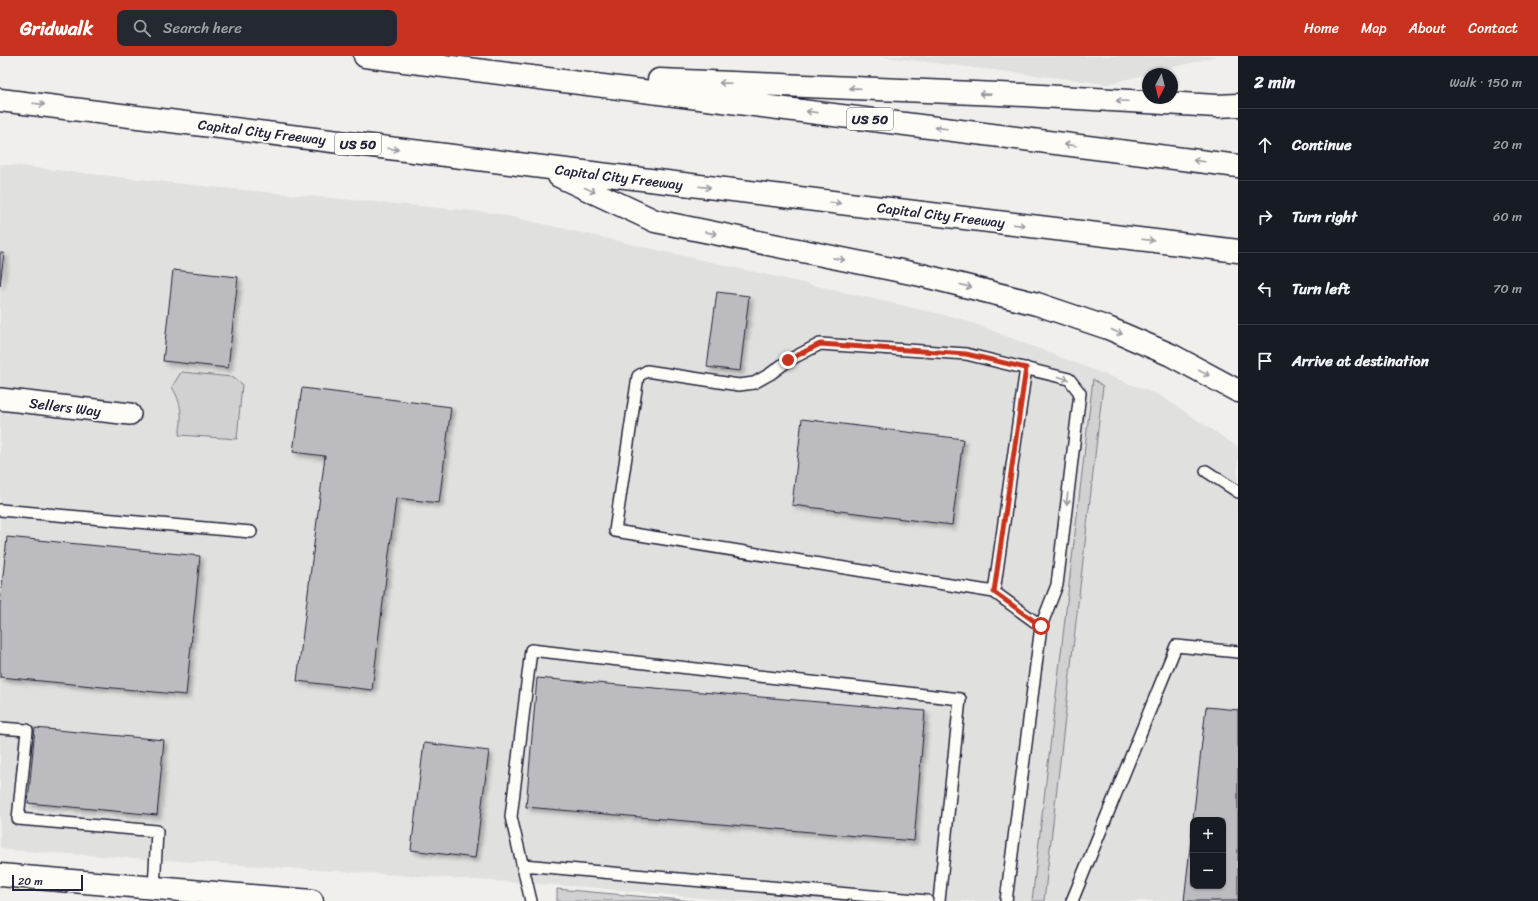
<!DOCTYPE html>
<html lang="en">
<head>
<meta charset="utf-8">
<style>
  :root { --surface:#171b24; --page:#242831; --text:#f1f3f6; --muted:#9ea1a6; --line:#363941; --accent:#c8321e }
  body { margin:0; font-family:Sriracha,sans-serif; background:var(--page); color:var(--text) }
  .controls { position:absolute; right:12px; bottom:12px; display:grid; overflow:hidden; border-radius:8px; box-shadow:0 1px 3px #0004 }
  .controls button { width:36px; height:36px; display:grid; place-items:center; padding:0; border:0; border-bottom:1px solid var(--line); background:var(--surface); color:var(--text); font:20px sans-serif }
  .compass { position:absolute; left:1142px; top:12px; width:36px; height:36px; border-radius:50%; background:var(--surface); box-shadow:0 1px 3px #0004; rotate:187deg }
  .scale { position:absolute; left:12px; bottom:10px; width:71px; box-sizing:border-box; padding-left:4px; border:2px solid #22223b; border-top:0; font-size:11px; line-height:14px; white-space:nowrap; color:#22223b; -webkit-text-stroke:3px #fdfcf7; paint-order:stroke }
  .stop { position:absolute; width:12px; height:12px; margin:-9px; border:3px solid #c8321e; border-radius:50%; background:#fff }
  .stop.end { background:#c8321e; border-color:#fff; box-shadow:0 1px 4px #0008 }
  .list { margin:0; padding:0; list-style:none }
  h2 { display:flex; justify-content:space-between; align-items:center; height:52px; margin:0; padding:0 16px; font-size:17px }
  h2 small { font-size:13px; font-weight:400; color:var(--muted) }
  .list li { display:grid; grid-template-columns:26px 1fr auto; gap:12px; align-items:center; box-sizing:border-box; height:72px; padding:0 16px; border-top:1px solid var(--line) }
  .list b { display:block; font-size:15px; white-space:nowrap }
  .list em { font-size:13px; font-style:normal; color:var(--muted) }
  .icon { flex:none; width:22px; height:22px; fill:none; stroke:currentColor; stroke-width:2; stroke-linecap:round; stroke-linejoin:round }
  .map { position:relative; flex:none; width:1238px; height:845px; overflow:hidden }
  header { display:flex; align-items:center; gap:24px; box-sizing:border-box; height:56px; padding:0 20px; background:var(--accent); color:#fff }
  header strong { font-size:19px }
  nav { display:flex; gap:22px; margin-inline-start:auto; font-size:14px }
  .search { width:280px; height:36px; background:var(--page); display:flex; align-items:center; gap:10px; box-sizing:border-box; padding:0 14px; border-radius:8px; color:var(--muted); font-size:15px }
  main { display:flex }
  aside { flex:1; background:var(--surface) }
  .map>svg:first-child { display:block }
  .built { fill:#e0e0df; fill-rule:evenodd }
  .green { fill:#d2d1d1; stroke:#7a7a86 }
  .building { fill:#bcbcc0; stroke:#22223b; filter:url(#shadow) }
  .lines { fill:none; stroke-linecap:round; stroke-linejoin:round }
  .service-casing { stroke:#22223b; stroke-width:14 }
  .minor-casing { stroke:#22223b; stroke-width:24 }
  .tertiary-casing { stroke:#22223b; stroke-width:25 }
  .motorway-casing { stroke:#22223b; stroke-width:25 }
  .service { stroke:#fdfcf7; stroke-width:11 }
  .minor { stroke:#fdfcf7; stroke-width:21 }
  .tertiary { stroke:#fdfcf7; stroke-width:22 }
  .motorway { stroke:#fdfcf7; stroke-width:22 }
  .oneway { stroke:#9a9aa2 }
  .route { stroke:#c8321e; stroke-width:5 }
  .labels { text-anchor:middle; stroke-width:3; stroke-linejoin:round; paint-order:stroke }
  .shield { fill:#fdfcf7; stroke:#646373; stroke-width:1 }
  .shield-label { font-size:13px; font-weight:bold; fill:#22223b }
  .street-label { font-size:14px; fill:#22223b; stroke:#fdfcf7 }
</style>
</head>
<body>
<header>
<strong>Gridwalk</strong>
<div class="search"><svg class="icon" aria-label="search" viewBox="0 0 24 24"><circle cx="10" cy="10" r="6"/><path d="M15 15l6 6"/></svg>Search here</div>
<nav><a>Home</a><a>Map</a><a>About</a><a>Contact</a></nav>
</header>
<main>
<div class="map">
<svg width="1238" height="845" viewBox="0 0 1238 845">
  <defs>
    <filter id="shadow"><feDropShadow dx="3.5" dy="3.5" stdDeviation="2" flood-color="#0004"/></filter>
  </defs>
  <rect width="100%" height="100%" fill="#f0efec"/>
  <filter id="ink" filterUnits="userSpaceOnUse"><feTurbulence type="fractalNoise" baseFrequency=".025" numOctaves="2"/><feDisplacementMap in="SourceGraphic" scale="8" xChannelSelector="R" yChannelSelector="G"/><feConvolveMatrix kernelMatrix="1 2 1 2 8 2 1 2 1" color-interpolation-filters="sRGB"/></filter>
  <g filter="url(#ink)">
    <!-- built -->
    <path class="built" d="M877 0H1218L1108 28Z
      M0 108 211 131 494 157 962 263 1161 340 1238 391V845H734L586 831 7 794 0 791ZM1193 764H1223V830H1193Z"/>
    <!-- green -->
    <path class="green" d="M181 316 232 321 242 328 237 383 179 379C183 361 182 347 172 331Z
      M1093 323 1103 330 1044 845H1032Z
      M557 833 693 845H557Z"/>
    <!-- building -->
    <path class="building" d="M0 197H4L0 230Z
      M173 214 238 221 228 312 163 305Z
      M717 236 749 240 740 315 707 311Z
      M302 332 451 351 439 447 396 442 372 634 297 625 325 400 293 396Z
      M802 363 963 383 952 469 792 449Z
      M7 481 200 500 186 639 0 621V549Z
      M537 622 925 655 914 785 526 751Z
      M1206 651 1238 654V845H1184L1193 765V830H1223V764H1193Z
      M35 672 164 684 157 759 28 747Z
      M424 687 489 695 475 802 411 794Z"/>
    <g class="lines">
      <defs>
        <path id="service" d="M1206 415 1238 436
          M0 454 251 476
          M994 536 1026 312
          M0 672 27 674 18 763 157 775 154 833
          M523 809 927 845
          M531 845 511 761 531 594 960 643 939 845
          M1006 845 1041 570 994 536 615 475 638 320 647 315 739 329 754 327 770 318 789 304 820 288 966 298 1069 323 1080 337 1057 529 1041 570
          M1072 845 1176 590 1238 596"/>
        <path id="minor" d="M0 343 130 358"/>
        <path id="tertiary" d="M0 819 312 845"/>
        <path id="motorway" d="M365 0 1238 110
          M659 24 1024 39 1217 50 1238 49
          M0 44 542 111 1238 195
          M559 120 655 165 921 219 1037 248 1108 272 1171 299 1238 335"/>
      </defs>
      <!-- service casing -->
      <use href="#service" class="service-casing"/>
      <!-- minor casing -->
      <use href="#minor" class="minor-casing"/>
      <!-- tertiary casing -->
      <use href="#tertiary" class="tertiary-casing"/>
      <!-- motorway casing -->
      <use href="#motorway" class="motorway-casing"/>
      <!-- service -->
      <use href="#service" class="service"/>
      <!-- minor -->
      <use href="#minor" class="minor"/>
      <!-- tertiary -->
      <use href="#tertiary" class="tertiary"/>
      <!-- motorway -->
      <use href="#motorway" class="motorway"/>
    </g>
    <!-- one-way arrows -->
    <defs><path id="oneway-shaft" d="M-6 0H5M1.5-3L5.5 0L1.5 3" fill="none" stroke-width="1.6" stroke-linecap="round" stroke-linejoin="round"/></defs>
    <g class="oneway">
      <use href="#oneway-shaft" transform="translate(725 27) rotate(-178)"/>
      <use href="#oneway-shaft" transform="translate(855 32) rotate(-178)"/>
      <use href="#oneway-shaft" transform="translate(985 38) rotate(-178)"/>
      <use href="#oneway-shaft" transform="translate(1122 45) rotate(-177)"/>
      <use href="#oneway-shaft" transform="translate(39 48) rotate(7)"/>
      <use href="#oneway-shaft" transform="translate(812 56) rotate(-173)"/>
      <use href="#oneway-shaft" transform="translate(941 72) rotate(-173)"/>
      <use href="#oneway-shaft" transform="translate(1070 89) rotate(-173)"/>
      <use href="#oneway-shaft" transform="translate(393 93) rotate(7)"/>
      <use href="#oneway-shaft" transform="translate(1199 105) rotate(-173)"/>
      <use href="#oneway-shaft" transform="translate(705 131) rotate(7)"/>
      <use href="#oneway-shaft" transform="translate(590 134) rotate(25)"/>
      <use href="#oneway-shaft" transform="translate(835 147) rotate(7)"/>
      <use href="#oneway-shaft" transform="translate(1019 169) rotate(7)"/>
      <use href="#oneway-shaft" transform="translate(711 177) rotate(11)"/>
      <use href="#oneway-shaft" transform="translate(1148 184) rotate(7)"/>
      <use href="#oneway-shaft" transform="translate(839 203) rotate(11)"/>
      <use href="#oneway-shaft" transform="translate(966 230) rotate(14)"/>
      <use href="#oneway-shaft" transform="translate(1117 276) rotate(23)"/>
      <use href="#oneway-shaft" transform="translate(1204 317) rotate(28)"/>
      <use href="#oneway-shaft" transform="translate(1063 322) rotate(17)"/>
      <use href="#oneway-shaft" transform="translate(1067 443) rotate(97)"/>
    </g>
  </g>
  <g class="lines" filter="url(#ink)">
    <!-- route -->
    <path class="route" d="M788 304 820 288 966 298 1026 312 994 536 1041 570"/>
  </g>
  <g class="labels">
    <!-- shield labels -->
    <g class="shield">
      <rect x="847" y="52" width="46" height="22" rx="3"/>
      <rect x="335" y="77" width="46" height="22" rx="3"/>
    </g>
    <g class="shield-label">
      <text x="870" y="68">US 50</text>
      <text x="358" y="93">US 50</text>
    </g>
    <!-- street labels -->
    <g class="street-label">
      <text transform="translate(262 76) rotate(7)" y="5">Capital City Freeway</text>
      <text transform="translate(619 121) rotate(7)" y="5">Capital City Freeway</text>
      <text transform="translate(941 159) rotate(7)" y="5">Capital City Freeway</text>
      <text transform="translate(65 351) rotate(7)" y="5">Sellers Way</text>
    </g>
  </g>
</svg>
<div class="controls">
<button>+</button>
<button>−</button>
</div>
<svg class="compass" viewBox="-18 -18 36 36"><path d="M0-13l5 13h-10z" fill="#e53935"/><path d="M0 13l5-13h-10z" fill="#9ea1a6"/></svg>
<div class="scale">20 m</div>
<div class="stop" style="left:1041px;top:570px"></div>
<div class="stop end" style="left:788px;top:304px"></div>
</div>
<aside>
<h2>2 min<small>Walk · 150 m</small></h2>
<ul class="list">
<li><svg class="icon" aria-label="ahead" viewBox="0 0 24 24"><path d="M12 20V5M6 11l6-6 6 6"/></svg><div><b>Continue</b></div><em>20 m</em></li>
<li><svg class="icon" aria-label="right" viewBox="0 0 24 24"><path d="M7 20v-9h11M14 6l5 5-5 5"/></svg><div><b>Turn right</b></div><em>60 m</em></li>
<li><svg class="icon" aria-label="left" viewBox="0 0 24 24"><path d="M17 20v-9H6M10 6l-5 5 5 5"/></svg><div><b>Turn left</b></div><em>70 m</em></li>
<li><svg class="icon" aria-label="arrive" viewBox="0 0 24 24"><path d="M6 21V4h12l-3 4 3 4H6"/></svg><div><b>Arrive at destination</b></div></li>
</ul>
</aside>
</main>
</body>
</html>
